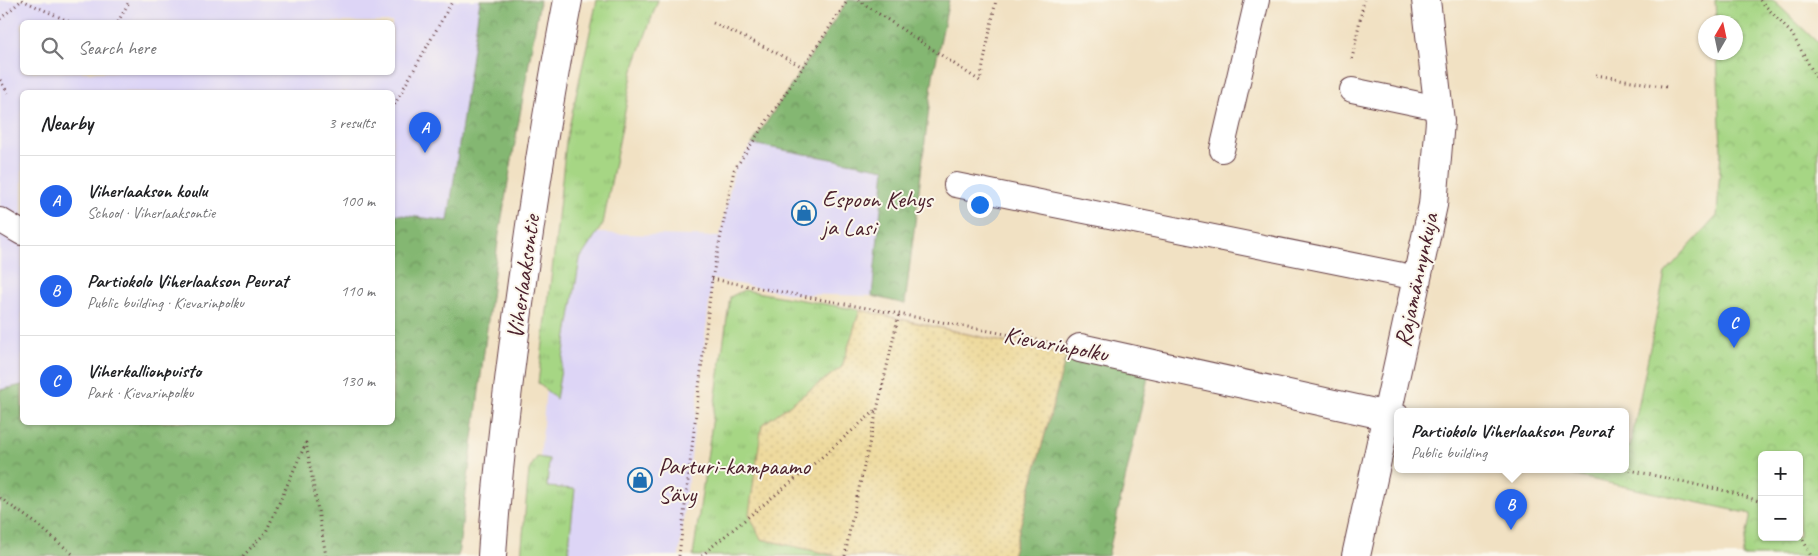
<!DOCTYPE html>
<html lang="en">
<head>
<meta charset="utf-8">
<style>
  :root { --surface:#fff; --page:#f2f2f2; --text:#202124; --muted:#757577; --line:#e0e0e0; --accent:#2563eb }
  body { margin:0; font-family:Caveat,sans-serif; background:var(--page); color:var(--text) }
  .controls { position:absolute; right:15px; bottom:15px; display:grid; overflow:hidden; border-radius:8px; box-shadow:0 1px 4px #0004 }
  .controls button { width:45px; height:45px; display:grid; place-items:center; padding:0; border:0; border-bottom:1px solid var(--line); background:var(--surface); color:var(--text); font:25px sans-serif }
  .compass { position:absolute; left:1698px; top:15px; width:45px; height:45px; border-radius:50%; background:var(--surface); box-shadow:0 1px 4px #0004; rotate:9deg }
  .you { position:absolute; left:979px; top:204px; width:18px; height:18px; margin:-12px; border:4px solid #fff; border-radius:50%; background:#1a73e8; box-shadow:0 0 0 8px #1a73e833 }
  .badge { display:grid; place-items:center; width:32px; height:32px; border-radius:50%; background:var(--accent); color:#fff; font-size:16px; font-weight:700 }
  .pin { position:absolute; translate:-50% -41px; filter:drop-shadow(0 1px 2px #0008) }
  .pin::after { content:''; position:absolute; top:26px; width:18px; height:15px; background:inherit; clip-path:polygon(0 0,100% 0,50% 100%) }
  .popup { position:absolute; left:1394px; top:408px; width:235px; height:65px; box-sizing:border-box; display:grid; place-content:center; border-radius:8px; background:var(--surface); filter:drop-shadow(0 1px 4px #0005); font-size:16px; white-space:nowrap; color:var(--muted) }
  .popup b { font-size:19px; color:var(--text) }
  .popup::after { content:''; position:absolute; left:50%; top:100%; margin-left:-10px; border:10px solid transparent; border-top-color:var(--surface) }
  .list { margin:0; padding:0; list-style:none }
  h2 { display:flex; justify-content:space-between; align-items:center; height:65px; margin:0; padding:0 20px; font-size:21px }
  h2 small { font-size:16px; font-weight:400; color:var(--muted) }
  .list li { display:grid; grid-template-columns:32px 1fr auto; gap:15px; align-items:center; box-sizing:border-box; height:90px; padding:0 20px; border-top:1px solid var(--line) }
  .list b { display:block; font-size:19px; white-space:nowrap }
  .list p { margin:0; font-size:16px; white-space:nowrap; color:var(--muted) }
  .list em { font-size:16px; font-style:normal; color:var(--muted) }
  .icon { flex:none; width:28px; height:28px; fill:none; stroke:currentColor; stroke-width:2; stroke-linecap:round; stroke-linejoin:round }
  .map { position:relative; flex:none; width:1818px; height:556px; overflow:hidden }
  .search { position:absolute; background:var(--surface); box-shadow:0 1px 4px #0004; left:20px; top:20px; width:375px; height:55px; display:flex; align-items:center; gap:12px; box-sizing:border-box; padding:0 18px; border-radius:8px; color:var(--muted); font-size:19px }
  .panel { position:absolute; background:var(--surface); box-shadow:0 1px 4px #0004; left:20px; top:90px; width:375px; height:335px; border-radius:8px }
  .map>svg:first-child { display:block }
  .built { fill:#ddd5f6; fill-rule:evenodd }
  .grass { fill:url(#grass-tufts); stroke:#787a58 }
  .forest { fill:url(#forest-crowns); stroke:#676b4e }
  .sand { fill:url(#sand-dots); stroke:#9c7c64 }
  .park { fill:url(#park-crowns); stroke:#787a58; fill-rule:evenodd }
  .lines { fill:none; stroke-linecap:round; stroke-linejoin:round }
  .lane-casing { stroke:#633c42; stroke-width:26 }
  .street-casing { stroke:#633c42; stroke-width:30 }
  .secondary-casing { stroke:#633c42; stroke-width:30 }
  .path { stroke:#633c42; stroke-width:3; stroke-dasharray:1 4; stroke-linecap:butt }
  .lane { stroke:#fff; stroke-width:24 }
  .street { stroke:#fff; stroke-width:28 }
  .secondary { stroke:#fff; stroke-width:28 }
  .labels { text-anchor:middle; stroke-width:4; stroke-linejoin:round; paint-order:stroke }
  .poi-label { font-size:24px; fill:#4a1f2b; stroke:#fbf7ec; text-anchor:start }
  .street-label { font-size:24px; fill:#4a1f2b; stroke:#fbf7ec }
</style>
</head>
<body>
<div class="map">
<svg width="1818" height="556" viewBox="0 0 1818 556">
  <defs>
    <pattern id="grass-tufts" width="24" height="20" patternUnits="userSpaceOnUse" patternTransform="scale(1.25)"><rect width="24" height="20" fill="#a6d684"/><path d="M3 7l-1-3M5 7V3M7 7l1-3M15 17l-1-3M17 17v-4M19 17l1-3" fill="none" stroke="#90b772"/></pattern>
    <pattern id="forest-crowns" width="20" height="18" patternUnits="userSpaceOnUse" patternTransform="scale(1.25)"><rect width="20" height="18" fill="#84b772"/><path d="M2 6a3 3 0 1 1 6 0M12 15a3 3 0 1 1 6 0" fill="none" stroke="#6e945e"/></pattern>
    <pattern id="sand-dots" width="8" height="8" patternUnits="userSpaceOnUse" patternTransform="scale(1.25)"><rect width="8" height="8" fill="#eeda9e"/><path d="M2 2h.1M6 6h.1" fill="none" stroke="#cebb88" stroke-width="1.8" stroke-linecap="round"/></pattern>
    <pattern id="park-crowns" width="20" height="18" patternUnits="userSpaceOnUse" patternTransform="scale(1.25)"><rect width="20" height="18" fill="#a6d684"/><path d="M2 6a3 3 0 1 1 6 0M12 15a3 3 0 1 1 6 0" fill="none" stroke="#90b772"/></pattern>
  </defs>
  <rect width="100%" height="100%" fill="#fbf7ec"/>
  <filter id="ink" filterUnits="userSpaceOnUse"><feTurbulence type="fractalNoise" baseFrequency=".02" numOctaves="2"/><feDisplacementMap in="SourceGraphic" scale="10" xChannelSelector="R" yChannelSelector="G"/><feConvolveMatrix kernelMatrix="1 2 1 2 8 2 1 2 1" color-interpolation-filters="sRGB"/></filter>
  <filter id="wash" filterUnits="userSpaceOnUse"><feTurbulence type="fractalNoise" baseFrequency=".0096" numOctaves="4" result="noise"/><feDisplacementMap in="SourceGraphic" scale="20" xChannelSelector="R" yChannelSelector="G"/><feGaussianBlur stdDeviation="1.12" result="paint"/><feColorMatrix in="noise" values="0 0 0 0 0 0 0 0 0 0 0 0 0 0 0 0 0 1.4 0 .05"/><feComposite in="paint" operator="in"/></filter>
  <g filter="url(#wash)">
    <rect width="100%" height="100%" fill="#f1e1c3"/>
    <!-- built -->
    <path class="built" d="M0 0H480L448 222 393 214 392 92H22V385L0 390ZM22 22H392V72H22Z
      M752 144 886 169 872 296 792 294 712 279 679 556H532L555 279 565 232 720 237 734 170Z"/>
    <!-- grass -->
    <path class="grass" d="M597 0H658L633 70 603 224 580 259 556 399 538 383 555 246 566 141Z
      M744 290 860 310 842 367 762 425 761 539 838 556H693L730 297Z
      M537 457 549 459 547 487 575 489 568 556H521L529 470Z"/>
    <!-- forest -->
    <path class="forest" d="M480 0H540L499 234 458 556H0V390L22 385V422H392L393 214 448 221Z
      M848 0H949L933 76 905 304 872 296 885 169 752 144Z
      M1066 356 1149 373 1108 556H1012Z"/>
    <!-- sand -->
    <path class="sand" d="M860 310 1066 356 1012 556H838L761 539 749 514 762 425 842 367Z"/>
    <!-- park -->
    <path class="park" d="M1715 0H1773L1818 43V556H1742L1751 514 1544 469H1625V446L1630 447 1665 273 1717 216 1721 150 1717 53 1736 52V22H1716ZM1762 455H1799V537H1762Z"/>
  </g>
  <g filter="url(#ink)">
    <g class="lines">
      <defs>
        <path id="lane" d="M1352 90 1438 108
          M1222 150 1257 0
          M956 185 1417 278
          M0 220 22 233"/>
        <path id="street" d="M1080 348 1397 418
          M1356 556 1433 205 1440 121 1426 0"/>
        <path id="secondary" d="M492 556C497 474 507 392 518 311 532 207 548 103 568 0"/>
      </defs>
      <!-- lane casing -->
      <use href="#lane" class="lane-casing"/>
      <!-- street casing -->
      <use href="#street" class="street-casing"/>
      <!-- secondary casing -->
      <use href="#secondary" class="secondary-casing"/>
      <!-- path -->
      <path class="path" d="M22 0 70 22
        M858 0 980 81 996 0
        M1760 0 1792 34 1818 81
        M0 19 22 0
        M118 22 130 0
        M713 23 767 48 803 67
        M1352 59 1364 0
        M1596 75 1667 87
        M0 80 8 93
        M392 109 453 0
        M712 279 1048 342
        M1625 469 1730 492 1762 502
        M0 498 34 522 75 556
        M1799 531 1811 556
        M243 556 266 532 306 443 326 556
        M679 556 712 279 734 170 848 0
        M702 556 709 549 816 462 877 409
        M845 556 851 523 899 314"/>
      <!-- lane -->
      <use href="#lane" class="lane"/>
      <!-- street -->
      <use href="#street" class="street"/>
      <!-- secondary -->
      <use href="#secondary" class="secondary"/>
    </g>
  </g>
  <!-- icons -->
  <defs>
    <symbol id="shop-ring" viewBox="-11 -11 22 22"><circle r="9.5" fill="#fbf7ec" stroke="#1f6fb2" stroke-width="1.5"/><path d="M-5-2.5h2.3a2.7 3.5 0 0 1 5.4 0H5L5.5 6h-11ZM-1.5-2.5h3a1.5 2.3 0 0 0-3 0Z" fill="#1f6fb2"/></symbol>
  </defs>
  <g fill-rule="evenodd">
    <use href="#shop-ring" x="790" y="199" width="28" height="28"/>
    <use href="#shop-ring" x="626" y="466" width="28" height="28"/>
  </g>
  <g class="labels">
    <!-- poi labels -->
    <g class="poi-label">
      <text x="822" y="207">Espoon Kehys<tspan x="822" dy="28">ja Lasi</tspan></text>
      <text x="658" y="474">Parturi-kampaamo<tspan x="658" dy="28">Sävy</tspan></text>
    </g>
    <!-- street labels -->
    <g class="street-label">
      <text transform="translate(523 277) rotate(-82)" y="8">Viherlaaksontie</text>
      <text transform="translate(1416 280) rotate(-78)" y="8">Rajamännynkuja</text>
      <text transform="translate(1056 344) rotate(11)" y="8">Kievarinpolku</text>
    </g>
  </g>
</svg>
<div class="controls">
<button>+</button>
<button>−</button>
</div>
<svg class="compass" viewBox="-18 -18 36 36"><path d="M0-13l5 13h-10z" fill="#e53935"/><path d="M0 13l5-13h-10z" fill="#757577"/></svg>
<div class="you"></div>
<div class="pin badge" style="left:425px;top:153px">A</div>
<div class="pin badge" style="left:1511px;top:530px">B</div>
<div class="popup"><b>Partiokolo Viherlaakson Peurat</b>Public building</div>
<div class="pin badge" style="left:1734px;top:348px">C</div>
<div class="search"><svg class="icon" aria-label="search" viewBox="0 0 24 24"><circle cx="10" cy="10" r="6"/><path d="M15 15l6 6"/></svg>Search here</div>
<section class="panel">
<h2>Nearby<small>3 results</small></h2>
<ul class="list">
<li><span class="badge">A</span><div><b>Viherlaakson koulu</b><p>School · Viherlaaksontie</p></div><em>100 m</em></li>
<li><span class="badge">B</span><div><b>Partiokolo Viherlaakson Peurat</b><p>Public building · Kievarinpolku</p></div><em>110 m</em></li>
<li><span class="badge">C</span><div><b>Viherkallionpuisto</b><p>Park · Kievarinpolku</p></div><em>130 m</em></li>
</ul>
</section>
</div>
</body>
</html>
